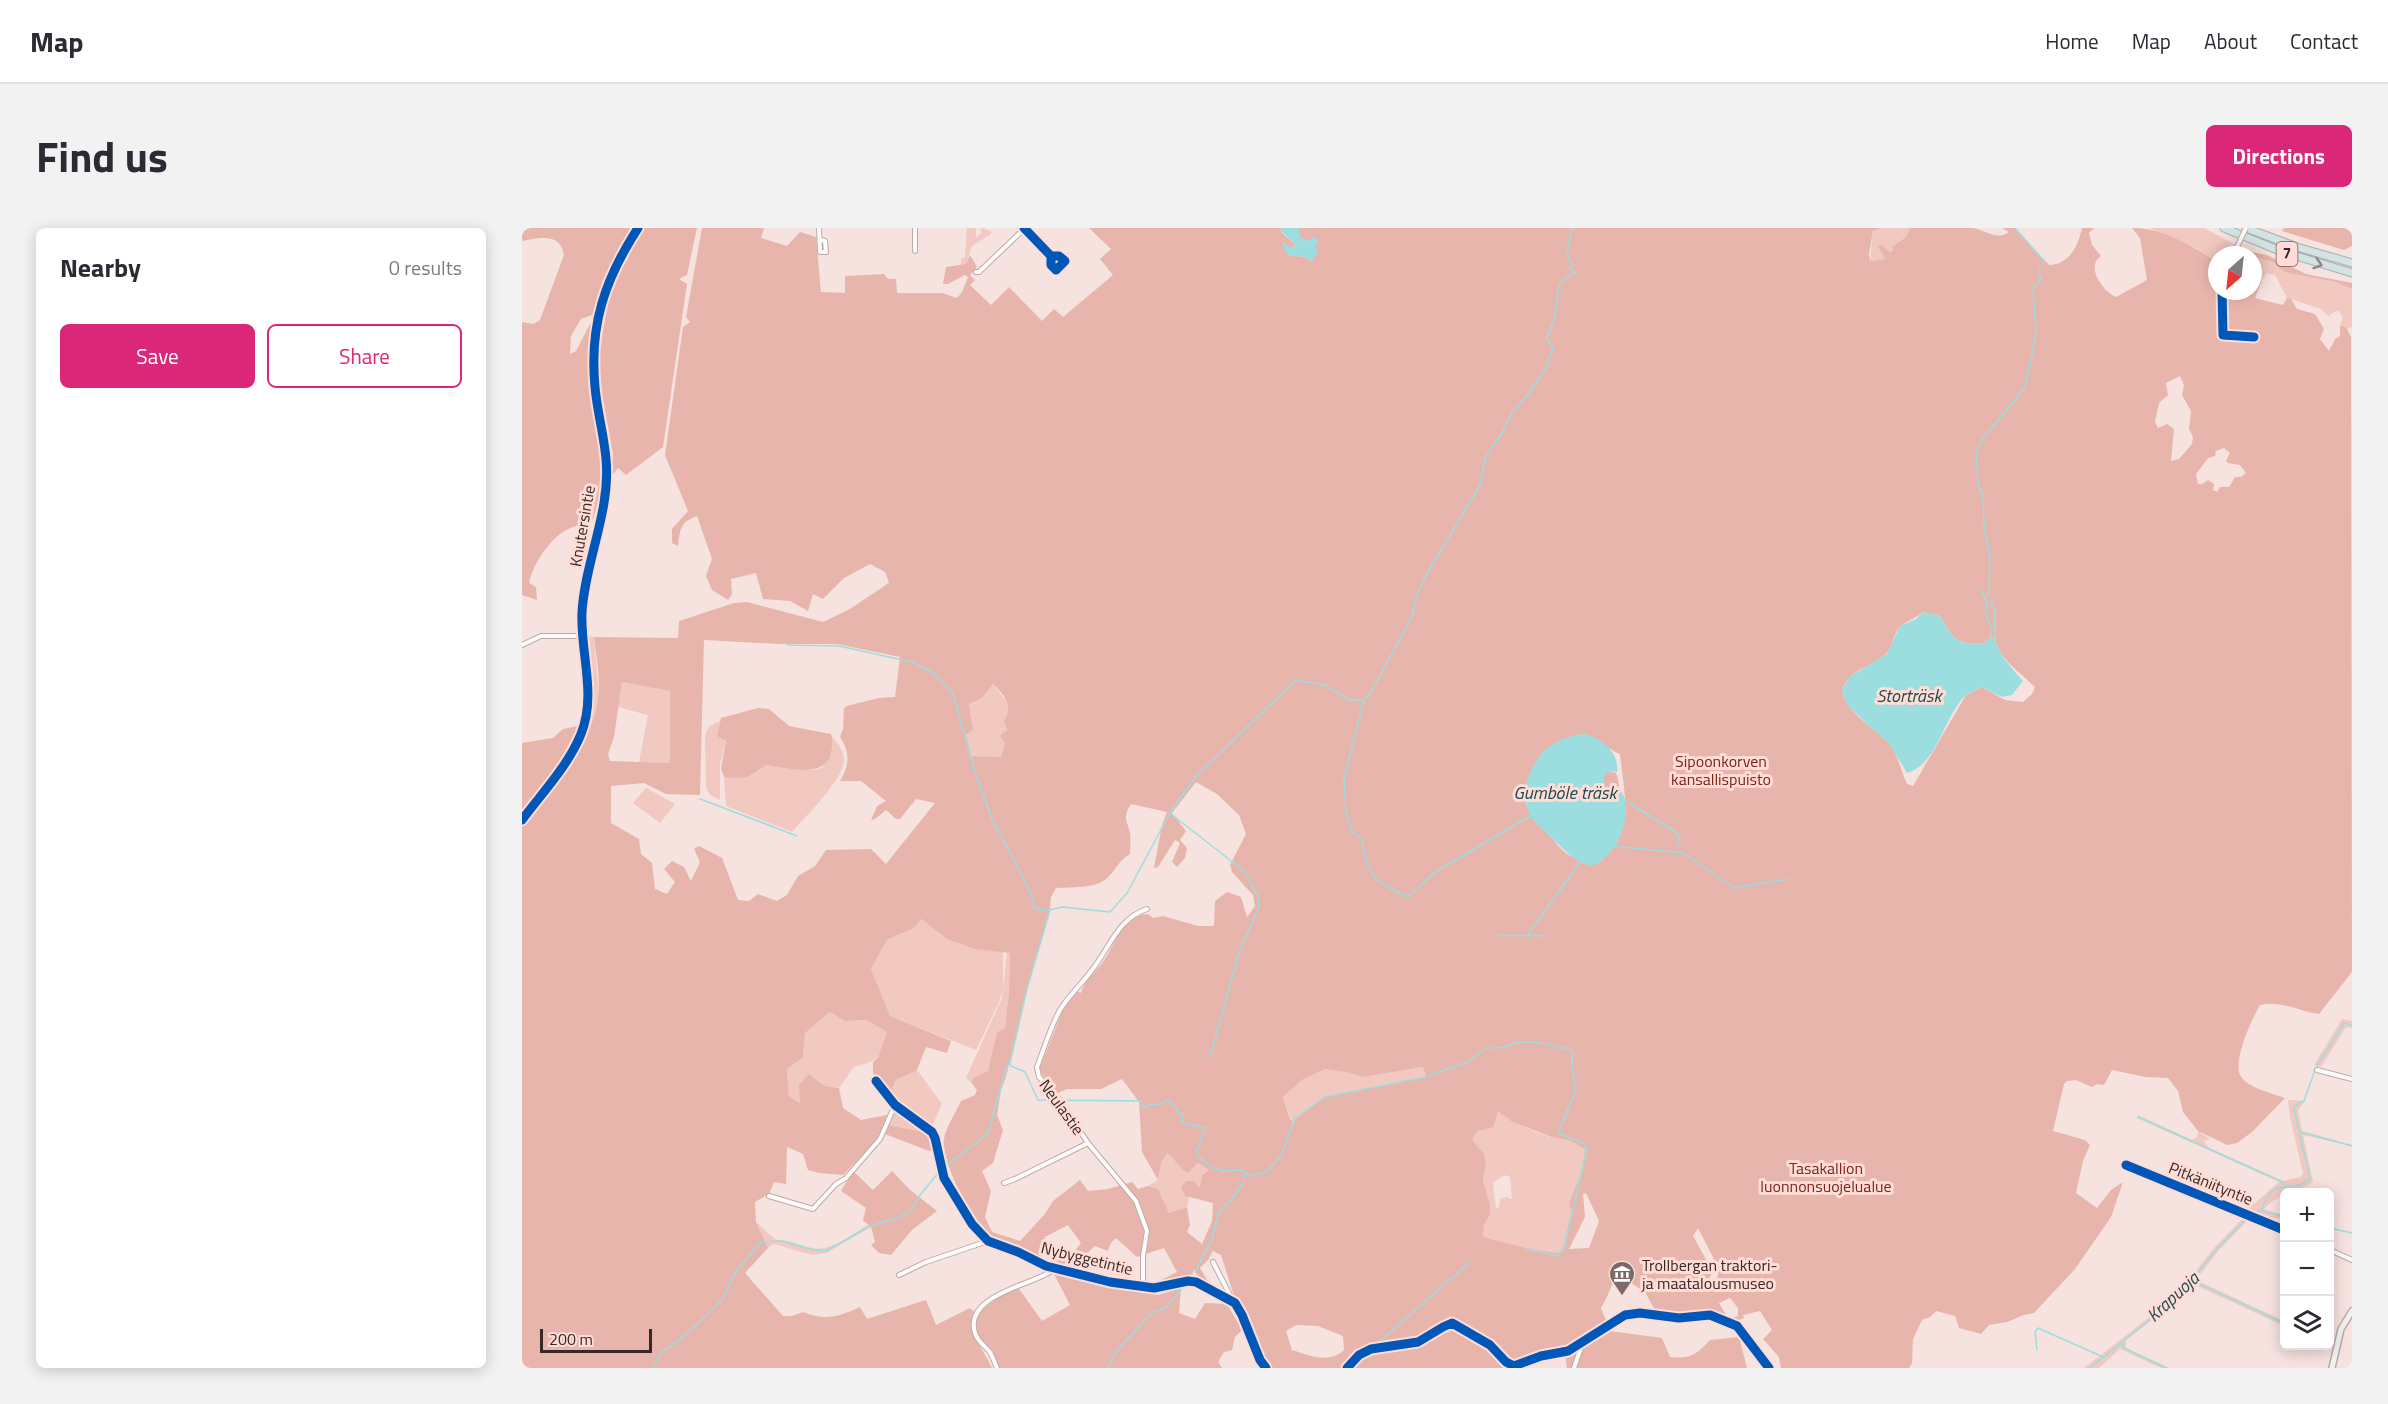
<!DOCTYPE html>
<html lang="en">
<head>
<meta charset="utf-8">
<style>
  :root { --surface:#fff; --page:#f2f2f3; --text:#2b2b33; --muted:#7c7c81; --line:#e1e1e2; --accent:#db2777 }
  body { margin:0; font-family:"Titillium Web",sans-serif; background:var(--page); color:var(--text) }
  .controls { position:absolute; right:18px; bottom:18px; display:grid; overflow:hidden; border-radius:9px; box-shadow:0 3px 15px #0003 }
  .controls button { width:54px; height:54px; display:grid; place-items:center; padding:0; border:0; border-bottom:2px solid var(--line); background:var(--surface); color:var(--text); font:30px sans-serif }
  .compass { position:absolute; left:1686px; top:18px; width:54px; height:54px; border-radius:50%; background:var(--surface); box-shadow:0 3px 15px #0003; rotate:207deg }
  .scale { position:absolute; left:18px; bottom:15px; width:112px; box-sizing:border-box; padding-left:6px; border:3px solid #392926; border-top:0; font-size:16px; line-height:21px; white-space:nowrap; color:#392926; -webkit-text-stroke:4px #ffdcd6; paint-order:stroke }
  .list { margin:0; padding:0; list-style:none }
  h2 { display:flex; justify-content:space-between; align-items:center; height:78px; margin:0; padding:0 24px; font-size:26px }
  h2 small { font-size:20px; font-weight:400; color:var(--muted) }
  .actions { display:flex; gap:12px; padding:18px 24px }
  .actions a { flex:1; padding:14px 0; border:2px solid var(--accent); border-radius:9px; text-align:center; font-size:21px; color:var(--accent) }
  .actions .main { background:var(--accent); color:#fff }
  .icon { flex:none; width:33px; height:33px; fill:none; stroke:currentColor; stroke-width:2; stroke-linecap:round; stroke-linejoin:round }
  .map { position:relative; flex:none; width:1830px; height:1140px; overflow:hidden; border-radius:9px }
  header { display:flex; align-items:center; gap:36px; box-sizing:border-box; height:84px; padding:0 30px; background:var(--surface); border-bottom:2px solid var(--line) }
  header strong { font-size:28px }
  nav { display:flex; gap:33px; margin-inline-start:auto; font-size:21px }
  .intro { display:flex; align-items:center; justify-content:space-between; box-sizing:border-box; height:144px; padding:0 36px }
  h1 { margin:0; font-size:42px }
  .button { padding:15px 27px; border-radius:9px; background:var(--accent); color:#fff; font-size:21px; font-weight:700 }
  main { display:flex; gap:36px; padding:0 36px }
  aside { flex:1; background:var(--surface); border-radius:9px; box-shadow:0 3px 15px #0003 }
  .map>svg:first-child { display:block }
  .green { fill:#f1c9c1; fill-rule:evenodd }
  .forest { fill:#e8b5ac; fill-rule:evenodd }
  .water { fill:#9cdee0 }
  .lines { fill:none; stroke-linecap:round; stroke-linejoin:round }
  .stream { stroke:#9cdee0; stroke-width:1.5 }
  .street-casing { stroke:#bcaca9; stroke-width:6 }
  .secondary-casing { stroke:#bcaca9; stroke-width:8 }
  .highway-casing { stroke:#a7b0af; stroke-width:9 }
  .street { stroke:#fefbfa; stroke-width:4 }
  .secondary { stroke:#f1f3f3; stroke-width:5 }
  .highway { stroke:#d3e2e2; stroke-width:7 }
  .street-bridge-casing { stroke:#bcaca9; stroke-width:6; stroke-linecap:butt }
  .street-bridge { stroke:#fefbfa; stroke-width:4 }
  .cycleway-casing { stroke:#ffdcd6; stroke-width:13 }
  .cycleway { stroke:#0057b8; stroke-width:9 }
  .oneway { stroke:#868684 }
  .labels { text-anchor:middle; stroke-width:6; stroke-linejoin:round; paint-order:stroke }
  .shield { fill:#ffdcd6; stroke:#745f5b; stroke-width:1.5 }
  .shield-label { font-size:15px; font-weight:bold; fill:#392926 }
  .street-label { font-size:16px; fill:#392926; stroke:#ffdcd6 }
  .park-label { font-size:16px; fill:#7e2418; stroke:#ffdcd6 }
  .poi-label { font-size:16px; fill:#392926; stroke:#ffdcd6; text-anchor:start }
  .water-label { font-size:18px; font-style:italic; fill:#1d4c4d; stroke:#ffdcd6 }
</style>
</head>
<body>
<header>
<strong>Map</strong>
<nav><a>Home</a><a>Map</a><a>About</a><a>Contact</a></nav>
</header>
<div class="intro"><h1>Find us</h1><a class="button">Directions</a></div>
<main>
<aside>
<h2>Nearby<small>0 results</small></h2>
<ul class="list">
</ul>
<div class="actions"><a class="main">Save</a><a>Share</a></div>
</aside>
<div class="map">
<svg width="1830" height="1140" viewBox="0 0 1830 1140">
  <rect width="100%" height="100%" fill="#f6e2df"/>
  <!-- green -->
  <path class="green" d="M445 0H454V10L459 5V0L469 3V6L450 18 444 36 439 38V31L443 29Z
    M1360 0H1388L1384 9 1368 24 1363 20H1357L1363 31 1348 33 1351 3Z
    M1627 0H1682L1714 17 1710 27H1695V34L1674 20Z
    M1731 29 1751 34 1765 44 1814 54 1830 61V99L1826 101 1818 98 1821 89 1816 82 1806 88 1799 81 1765 70 1753 47 1744 45 1740 53 1731 51Z
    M64 408 72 409 77 468 70 496 63 513 36 553 34 551C42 538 52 525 59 511 75 479 67 442 64 408Z
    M100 454 149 463 148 535 117 534 126 487 96 479Z
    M471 456 487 477 483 515 479 529 449 528 444 507 451 502 447 476 460 470Z
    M198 493 196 508 204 512 198 536V572L188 567 184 559 183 507C186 498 190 496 198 493Z
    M310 509C315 514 321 522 322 530 324 549 283 589 270 604L204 578 202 549C224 552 227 550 244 537L291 542 300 540 309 523Z
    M124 560 153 576 138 595 111 575Z
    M399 691 425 711 481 723V761L477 774 454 822 368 788 349 741 365 712 392 700Z
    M485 724 488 725 487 763 483 800 475 804 466 843 452 849 449 854 444 850 480 770Z
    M308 784 323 793 344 792 365 804C356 830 359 832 332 839L317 860 303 858 287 846 279 875 267 868 265 841 281 830 283 805Z
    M1820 791 1830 793V800L1824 799 1799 839 1792 837Z
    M901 839 904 849 809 868 790 877 772 893 769 891 761 869 780 852 803 841 823 844 841 849Z
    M395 842 420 876 409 900 375 877 367 868 374 852Z
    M1766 872 1783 873 1776 882 1780 903 1830 917V918L1781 907 1791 954C1773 966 1758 964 1742 981L1762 987V992L1740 987 1737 988 1720 980 1726 981 1757 954 1615 890 1616 887 1670 912 1675 909 1676 903 1688 911 1682 913 1687 920 1761 953 1779 949 1781 945 1768 889Z
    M373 881 407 905 367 897Z
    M978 883C992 895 1010 903 1028 909 1040 912 1054 911 1063 921L1059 946 1047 973 1049 984 1041 1020 1036 1025 1009 1021 961 1009 962 997 968 986V976L961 953 964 934 949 912 955 903ZM982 947 988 949 990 971 984 969 978 971 977 979 974 980 971 955Z
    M645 924 666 945 676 935 687 942 678 961 664 953 659 959 663 968 667 969 665 979 647 985 636 961 626 958 636 952 639 935Z
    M1723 988 1728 990 1697 1022 1674 1052 1762 1093V1098L1671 1056 1657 1071 1604 1112V1120L1648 1140H1639L1598 1121 1577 1140H1562L1652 1070 1693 1019Z
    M234 994 254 1012C268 1011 278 1018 291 1020 310 1024 330 1006 346 997L349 999 304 1025 290 1027 252 1016 246 1020Z"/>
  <!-- forest -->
  <path class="forest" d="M0 0H111L90 34 73 86 59 91 49 108 48 126 54 123 68 96 72 95 68 122 69 158 81 233 78 266 71 292C62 296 52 298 44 302 27 312 11 336 7 355L14 359 15 372 0 367V94L11 96 18 92 42 27C38 4 17 10 0 13Z
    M122 0H175L165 47 157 51 165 56 141 219 104 247 96 240 89 249 91 226 80 166 77 128 87 67 101 35 106 31 110 18Z
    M180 0H242L239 10 265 18 278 4 294 9 299 64 323 65V48L362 46 366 51H374L375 65H420L435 70 440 64 446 49 443 47 426 56H421L424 39 444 36 448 27 455 39 448 47 453 52 448 57 469 77 487 59 520 93 532 81 541 89 591 47 578 31 589 21 567 0H760L759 4 775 18 768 19 765 24 766 27 784 29 787 32 794 22 788 12 783 13 777 7V0H1360L1351 3 1347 26 1348 33 1363 31 1356 19 1360 17 1368 24 1371 22 1370 19 1384 9 1388 0C1408 0 1431 0 1451 0 1463 2 1475 13 1487 4L1480 0H1493L1527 37C1548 36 1556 18 1560 0H1572L1567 5 1570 17 1579 28C1563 39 1581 63 1594 69L1625 52 1618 10 1610 0C1641 0 1669 17 1695 34V63H1731V51L1740 53 1733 70 1761 77 1765 70 1769 71 1775 81 1793 86 1802 101 1798 111 1807 123 1813 111 1818 108V98L1824 99 1829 109 1830 744 1797 786C1777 783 1758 772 1738 777 1730 791 1711 831 1718 847 1725 860 1750 865 1763 870L1730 904 1715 915 1705 917 1676 903 1661 884 1656 863 1646 850 1624 849 1590 842 1582 857 1575 856 1570 859 1554 852 1545 853 1542 856 1531 903 1563 912 1568 917 1561 933 1554 965 1575 980 1589 962 1601 954 1589 989 1553 1041 1512 1085 1502 1087 1485 1094 1467 1097 1459 1106 1437 1100 1433 1088 1414 1083 1408 1089 1400 1092 1391 1111 1390 1135 1387 1140H1259L1257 1129 1241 1111 1250 1102 1238 1083 1221 1087 1222 1090 1213 1093 1211 1090 1216 1088V1080L1208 1070 1197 1075 1204 1087 1202 1090C1180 1083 1158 1089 1135 1086L1123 1064 1106 1053 1092 1050C1090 1058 1084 1072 1079 1080L1085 1095 1045 1121 992 1136 985 1132 969 1115 951 1107 939 1096 930 1093 919 1097 900 1110 848 1119 836 1125 822 1140H747L740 1131 722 1087 714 1074 699 1027 691 1023 686 1032 678 1040 687 1055 677 1051 672 1041 669 1050 632 1058 629 1057 655 1044 642 1020 615 1029 594 1010 589 1015 586 1023 573 1018 563 1027 555 1028 551 1041 533 1038 537 1029 549 1028 559 1015 546 997 523 1009 519 1028 522 1033C503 1024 479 1017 463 1004 448 991 419 932 422 911 424 899 434 884 439 873L453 867 455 862 449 854 452 849 466 843 475 804 483 800 487 763 488 725 453 721 425 711 399 691 392 700 365 712 349 741 368 788 429 813 425 825 404 819 395 842 374 852 367 868 351 845V834L356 829 365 804 344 792 323 793 308 784 283 805 281 830 265 841 267 868 278 875 277 857 287 846 303 858 317 860 321 880 339 892 365 887 356 911 321 947 297 945 286 942 281 926 265 919 264 956 252 954 247 966 233 974 234 994 246 1020 223 1045 261 1088H270L281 1084C304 1093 316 1089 338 1079L345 1091 404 1072 414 1097 448 1080 453 1085C445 1105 462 1122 470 1140H0V596L34 551 36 553C55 527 72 502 76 470 79 451 74 428 72 409L156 410 157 393 212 375 225 374 301 394 328 381 367 355 363 344 348 336 322 350 301 371 291 366 286 383 268 373 241 371 234 345 209 351 210 366 206 372 190 362 184 348 190 331 175 288C158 294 158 301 156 318L150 315V301L166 283 143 227 161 99 168 94 164 89ZM1658 148 1662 157 1660 167 1669 183 1667 201 1671 209 1670 216 1657 231 1649 233 1652 201 1645 196 1636 200 1633 194 1637 175 1646 167 1644 155ZM1702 220 1708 225 1704 233 1706 235 1718 237 1724 245 1719 249H1713L1707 259H1698L1695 264 1691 262 1692 256 1686 252 1680 256H1676L1674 246 1686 230 1693 228 1694 223ZM1401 384 1418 388C1432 411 1434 418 1463 415L1465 412 1473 411C1478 432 1498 444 1513 459L1510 466 1501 474 1483 472 1460 459 1444 467 1391 558 1385 556C1379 543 1377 530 1369 518 1359 503 1310 477 1323 456 1332 440 1351 438 1363 427 1371 420 1371 406 1378 399 1384 393 1395 390 1401 384ZM182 412 258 416H315L378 429 373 469 357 470 325 478 322 480 321 501 318 509C328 524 328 537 318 553H339L364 573 355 578 349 592 353 591 364 582 374 591H378L394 571 413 575 364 636 349 621 304 622 293 638 276 648 265 667 255 673 236 666 227 673 216 672 200 630 177 618 172 621 178 634 169 653 162 639 150 633 142 641 153 654 145 666 133 661 130 635 119 626 117 611 89 595V558L122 555 144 566 178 567ZM100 454 148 463V535L88 533 86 526 92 509ZM471 456C483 468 492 478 482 493L485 502 478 508 483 515 479 529 449 528 444 507 451 502 447 476 460 470ZM1063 506C1075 512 1086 521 1098 526 1102 566 1115 607 1075 636 1066 633 1053 631 1045 626 1039 622 1034 614 1029 609 1005 585 994 574 1011 541 1023 519 1038 510 1063 506ZM674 554 695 566 717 587 724 606 708 637 710 644 731 667 733 678 725 689 719 669 705 664 693 673 692 698H676L641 688 631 690 626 686C598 687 594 718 580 735 573 745 561 754 559 765L555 763 541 781 517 842 533 866 545 861H579L600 851 617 874 620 924 636 952 639 935 645 925C653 931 658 941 666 945L676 935 687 942 680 948 678 960 672 953H664L659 959 663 968 691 975 690 993 680 1016 665 1004 668 997 665 979 647 985 636 961 626 958 616 961 610 954 586 961 566 963 558 952 531 973 523 986 498 1013 470 1004 463 989 469 963 460 943 471 935 481 902 475 887 479 862 484 849 505 761 528 682 529 669 534 660C549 659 574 661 585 650 594 642 597 632 608 626 608 620 609 611 608 605 605 592 600 590 609 576L645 584 640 597 632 640 636 639 653 612 658 615 650 634 655 639 663 630 665 620 658 612 664 603 650 585ZM901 839 904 849 803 869 771 893 768 891 761 869 780 852 803 841 823 844 841 849ZM976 883 989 893 1029 909 1049 913 1063 921 1059 946 1047 974 1049 984 1041 1020 1036 1025 1009 1021 961 1009 962 997 968 986V976L961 953 964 934 962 926 950 912 955 903 971 899ZM1064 965 1077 993 1067 1020 1047 1021 1063 989 1061 966ZM1176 1000 1197 1041 1194 1055 1185 1053 1191 1044 1171 1008ZM774 1097 796 1098 821 1108 822 1122C806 1136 789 1128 770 1122L764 1103Z
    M1762 0H1830V18L1822 22 1760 3Z
    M1714 21 1745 27 1784 46 1830 55V61L1814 54 1763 44 1751 34 1731 29V27H1712Z
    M236 480 247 481 267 498 309 506C311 512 310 519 309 525 303 552 263 539 244 537 227 549 224 552 202 549L199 540 204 513 195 508 199 490Z
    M56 498C41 531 21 558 0 587V515L31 510 41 501Z
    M1086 543 1094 545C1098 554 1098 563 1091 571L1083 570 1082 567V548Z
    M366 897 407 905 411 911 413 920 407 923 363 906Z
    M331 943 351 962 370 943 387 961 415 983 390 1002 369 1027 357 1025 349 1017 353 1014 349 999 341 992 344 980 319 963Z
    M532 1046 636 1067 659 1060 657 1085 673 1091 683 1075 705 1076 720 1102 713 1109 710 1122 702 1124 696 1134 700 1140H476C442 1089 443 1091 495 1058L520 1093 548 1077Z
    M930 1098 966 1119 983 1136 990 1140H828L838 1129 850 1123 897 1117Z
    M1080 1102 1140 1110 1148 1129C1169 1131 1174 1127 1188 1112L1217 1109 1225 1140H1045L1043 1126 1059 1118Z"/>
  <!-- water -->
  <path class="water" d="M760 0H777V7L783 13 794 9 796 12 793 19 797 26 792 28 790 34 784 29 766 27 760 16 761 14 768 19 775 18 759 3Z
    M1401 384 1418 388C1432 411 1434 418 1463 415L1465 412 1473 411C1477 427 1491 441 1501 453L1490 467 1480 469 1460 459C1455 462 1447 464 1443 468 1422 488 1416 536 1385 545L1368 517 1325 477 1320 463 1327 449 1365 426 1378 398 1394 391Z
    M1063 506C1079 510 1098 525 1095 544L1086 543 1082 548 1083 570 1091 571 1099 563C1114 583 1094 632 1069 638 1050 633 1043 622 1029 609 1022 602 1014 597 1009 589 996 568 1007 537 1024 521 1035 511 1049 508 1063 506Z"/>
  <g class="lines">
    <!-- stream -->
    <path class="stream" d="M1493 0 1522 33V36
      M1459 362C1464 370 1467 375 1463 384L1470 401 1469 412
      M1467 367 1468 328 1462 298 1461 268 1456 256 1454 226 1462 209 1502 161 1508 138 1514 103 1511 61 1519 51 1517 46 1518 39
      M1469 372 1473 381V402
      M1473 406V411
      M265 417 317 418 390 434 413 446 431 466 454 547 470 591 507 661 513 680 521 683 527 682
      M842 472 822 551 824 584 830 604 840 611C847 650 850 652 886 669L912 645 1001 592
      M178 571 275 608
      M1103 572 1107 575
      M1109 576 1158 607 1155 616
      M649 586 717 639 724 646 736 669 737 679 717 725 688 829
      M1003 591 1008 588
      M1091 618 1098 619
      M1101 619 1161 625 1212 660 1266 651
      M1053 641 1057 635
      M977 707 1023 708
      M1005 708 1052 643
      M975 820C982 820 986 817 993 815 1012 811 1032 818 1050 822V836
      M488 835 489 838 503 844 516 872 619 873 620 880 630 876 637 877 646 871 654 880 655 884 661 886 660 895 683 900 675 924 676 928 691 940 703 943 719 942 728 948 744 944 759 928 773 890 803 869 904 849 947 833 964 820H971
      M1795 838 1822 795 1830 797
      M1616 889 1761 954 1762 959
      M1779 904 1830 918
      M422 940 466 905 485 838 488 835 505 761 528 682 540 679 588 684 605 665 648 585 675 547 774 452 803 457 827 472H842L849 464 891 387 894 370 903 349 958 257 963 230 980 205 990 185 1008 164 1025 138 1031 120 1025 110C1027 102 1032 95 1033 88 1038 68 1029 54 1054 45L1048 40 1050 37 1045 24 1050 0
      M1740 983 1762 989
      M1733 984 1739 983C1741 978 1744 969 1748 965 1759 954 1778 963 1788 950L1772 881 1774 877 1782 873 1793 842
      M1808 1000 1830 1005
      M1003 1021 1036 1028 1042 1020 1065 921 1063 916 1036 905 1054 862 1050 838
      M673 1044 690 1011 697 983 708 973 721 956 723 944
      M666 1051 670 1046
      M1671 1053 1762 1095
      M857 1114 948 1034
      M1599 1115 1602 1120 1644 1140
      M1515 1122 1513 1104 1516 1100 1581 1129
      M131 1140 140 1123C152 1119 199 1076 205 1064 207 1058 208 1052 212 1047 220 1035 230 1025 239 1014L259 1013 291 1022 304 1023 348 998 378 989 390 981 398 967 417 944
      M586 1140 593 1125 625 1090 632 1084 644 1080 663 1057
      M1568 1140 1655 1070 1695 1021 1726 989"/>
    <defs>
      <path id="street" d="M297 0 298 24H304L303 13 298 12
        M393 0V23
        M502 1 529 28V37L534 42 543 33 537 28H529
        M1712 27 1714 21
        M454 44H457L502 1
        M1700 63 1701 107 1732 109
        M0 417 19 408H61
        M1795 842 1830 851
        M1604 937 1762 1002
        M482 955 493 951 566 915
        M247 968 291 981 314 956 324 950 358 911 373 877
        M1808 1022 1830 1032
        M691 1034 712 1075
        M377 1047 404 1034 466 1013
        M621 1059V1028L625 1003 614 973 566 915 536 870 517 849 515 839C522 821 528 800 538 782 546 768 560 756 570 742 587 721 596 690 625 681
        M475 1140C472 1134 471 1128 467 1123 462 1117 455 1113 453 1105 441 1066 513 1057 533 1041
        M1052 1140 1061 1114"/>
      <path id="secondary" d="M0 592C20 565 46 538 59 506 75 466 58 425 60 384 63 333 89 283 84 231 82 207 75 183 73 159 67 97 83 51 116 0
        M354 853 373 877 410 904 413 910 422 950 450 996 466 1013 496 1024 524 1038 588 1054 632 1060 666 1053 674 1054 713 1075 720 1087 738 1132 744 1140
        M825 1140 837 1127 849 1121 896 1114 921 1099 930 1095 968 1117 984 1134 992 1138 1019 1128 1046 1123 1103 1087 1118 1085 1157 1090 1188 1087 1215 1098 1247 1140
        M1810 1140 1819 1101 1830 1083"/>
      <path id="highway" d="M1702 0 1758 23 1830 45
        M1724 0 1775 19 1830 35"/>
    </defs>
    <!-- street casing -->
    <use href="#street" class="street-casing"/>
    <!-- secondary casing -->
    <use href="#secondary" class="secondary-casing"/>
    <!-- highway casing -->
    <use href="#highway" class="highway-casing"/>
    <!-- street -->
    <use href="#street" class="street"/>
    <!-- secondary -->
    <use href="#secondary" class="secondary"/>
    <!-- highway -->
    <use href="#highway" class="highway"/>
    <defs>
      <path id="street-bridge" d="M1714 21 1724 0"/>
    </defs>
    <!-- street-bridge casing -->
    <use href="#street-bridge" class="street-bridge-casing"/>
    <!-- street-bridge -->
    <use href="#street-bridge" class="street-bridge"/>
    <defs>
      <path id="cycleway" d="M502 0 529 28V37L534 42 543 33 537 28H529
        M1700 63 1701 107 1732 109
        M0 592C20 565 46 538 59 506 75 466 58 425 60 384 63 333 89 283 84 231 82 207 75 183 73 159 67 97 83 51 116 0
        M354 853 373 877 410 904 413 910 422 950 450 996 466 1013 496 1024 524 1038 588 1054 632 1060 666 1053 674 1054 713 1075 720 1087 738 1132 744 1140
        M1604 937 1762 1002
        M825 1140 837 1127 849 1121 896 1114 921 1099 930 1095 968 1117 984 1134 992 1138 1019 1128 1046 1123 1103 1087 1118 1085 1157 1090 1188 1087 1215 1098 1247 1140"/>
    </defs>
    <!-- cycleway casing -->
    <use href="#cycleway" class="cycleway-casing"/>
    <!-- cycleway -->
    <use href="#cycleway" class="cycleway"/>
  </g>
  <!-- one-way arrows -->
  <defs><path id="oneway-chevron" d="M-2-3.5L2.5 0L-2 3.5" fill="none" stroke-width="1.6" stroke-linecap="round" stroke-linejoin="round" transform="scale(1.5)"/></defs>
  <use class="oneway" href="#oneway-chevron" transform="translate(1796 36) rotate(17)"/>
  <!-- icons -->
  <defs>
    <symbol id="museum-pin" viewBox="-11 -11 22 30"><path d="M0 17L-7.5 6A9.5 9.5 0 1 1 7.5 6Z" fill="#7b6a67" stroke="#ffdcd6"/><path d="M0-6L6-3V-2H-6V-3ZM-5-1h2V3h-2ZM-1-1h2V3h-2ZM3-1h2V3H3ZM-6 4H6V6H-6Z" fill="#fff"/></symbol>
  </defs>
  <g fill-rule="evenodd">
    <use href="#museum-pin" x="1085" y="1031" width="30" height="40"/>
  </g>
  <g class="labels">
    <!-- shield labels -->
    <rect class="shield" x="1754.5" y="14" width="21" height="24" rx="4.5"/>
    <g class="shield-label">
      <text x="1765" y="31">7</text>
    </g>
    <!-- street labels -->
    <g class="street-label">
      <text transform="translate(60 298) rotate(-80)" y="6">Knutersintie</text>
      <text transform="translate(540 879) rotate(54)" y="6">Neulastie</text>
      <text transform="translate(1689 955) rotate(22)" y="6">Pitkäniityntie</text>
      <text transform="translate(565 1030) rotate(14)" y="6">Nybyggetintie</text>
    </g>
    <!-- park labels -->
    <g class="park-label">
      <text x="1199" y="539">Sipoonkorven<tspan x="1199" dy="18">kansallispuisto</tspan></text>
      <text x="1304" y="946">Tasakallion<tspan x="1304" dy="18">luonnonsuojelualue</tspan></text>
    </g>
    <!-- poi labels -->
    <g class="poi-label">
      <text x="1120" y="1043">Trollbergan traktori-<tspan x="1120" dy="18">ja maatalousmuseo</tspan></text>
    </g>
    <!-- water labels -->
    <g class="water-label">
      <text x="1387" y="474">Storträsk</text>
      <text x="1043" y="571">Gumböle träsk</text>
      <text transform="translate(1651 1069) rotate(-43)" y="6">Krapuoja</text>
    </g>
  </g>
</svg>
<div class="controls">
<button>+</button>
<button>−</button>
<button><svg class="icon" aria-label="layers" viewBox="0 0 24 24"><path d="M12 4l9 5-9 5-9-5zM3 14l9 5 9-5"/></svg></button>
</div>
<svg class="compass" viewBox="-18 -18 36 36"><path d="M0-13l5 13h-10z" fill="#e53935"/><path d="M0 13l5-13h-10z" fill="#7c7c81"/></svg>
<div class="scale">200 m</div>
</div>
</main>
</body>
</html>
